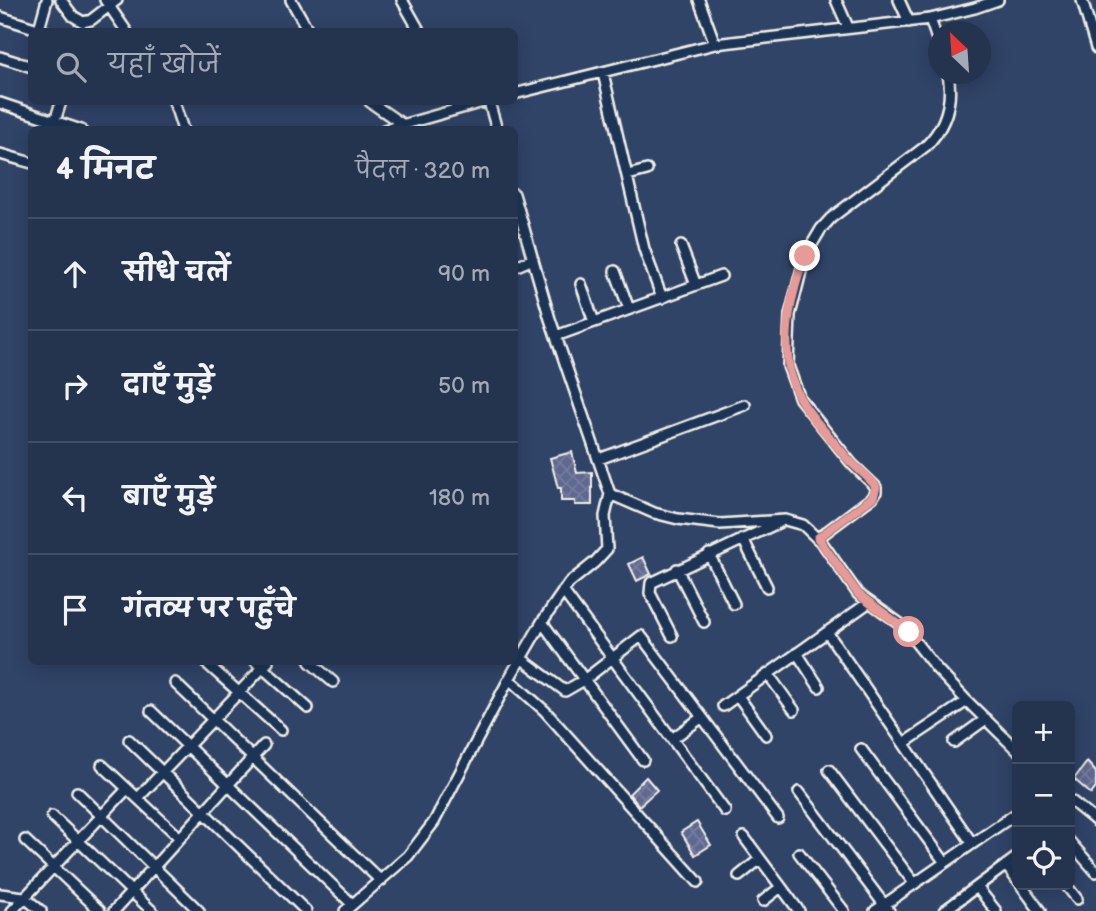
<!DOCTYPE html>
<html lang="hi">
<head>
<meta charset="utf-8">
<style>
  :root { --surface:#24334e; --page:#2c3b55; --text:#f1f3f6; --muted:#a3aab6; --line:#414e66 }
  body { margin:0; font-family:"Balsamiq Sans","Playpen Sans Deva",sans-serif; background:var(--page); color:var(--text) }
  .controls { position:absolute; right:21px; bottom:21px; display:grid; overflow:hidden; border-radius:10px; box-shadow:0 4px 18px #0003 }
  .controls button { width:63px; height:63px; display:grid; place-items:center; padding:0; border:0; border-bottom:2px solid var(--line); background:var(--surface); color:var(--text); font:35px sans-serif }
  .compass { position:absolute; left:928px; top:21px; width:63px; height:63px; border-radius:50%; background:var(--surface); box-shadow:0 4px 18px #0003; rotate:335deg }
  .stop { position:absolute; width:21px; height:21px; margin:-16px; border:5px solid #e69b98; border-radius:50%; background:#fff }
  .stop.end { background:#e69b98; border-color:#fff; box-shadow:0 2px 7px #0008 }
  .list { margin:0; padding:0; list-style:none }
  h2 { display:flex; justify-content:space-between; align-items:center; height:91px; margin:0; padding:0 28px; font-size:30px }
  h2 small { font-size:23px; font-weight:400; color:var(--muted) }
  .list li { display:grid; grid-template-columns:46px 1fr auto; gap:21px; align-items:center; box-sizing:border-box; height:112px; padding:0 28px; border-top:2px solid var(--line) }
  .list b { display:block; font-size:26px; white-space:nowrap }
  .list em { font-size:23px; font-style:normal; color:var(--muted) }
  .icon { flex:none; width:38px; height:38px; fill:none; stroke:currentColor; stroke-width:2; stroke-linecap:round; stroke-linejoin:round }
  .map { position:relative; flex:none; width:1096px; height:911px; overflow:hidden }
  .search { position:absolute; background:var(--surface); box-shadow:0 4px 18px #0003; left:28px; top:28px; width:490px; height:77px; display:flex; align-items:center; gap:18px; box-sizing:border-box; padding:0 24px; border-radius:10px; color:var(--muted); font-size:26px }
  .panel { position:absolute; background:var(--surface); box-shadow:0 4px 18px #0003; left:28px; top:126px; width:490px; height:539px; border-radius:10px }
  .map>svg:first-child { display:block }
  .building { fill:url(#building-cross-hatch); stroke:#f4f1e8; stroke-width:2 }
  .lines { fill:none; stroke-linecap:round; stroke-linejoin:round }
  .minor-casing { stroke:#f4f1e8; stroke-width:14 }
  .minor { stroke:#1d3557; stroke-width:9 }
  .route { stroke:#e69b98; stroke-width:9 }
</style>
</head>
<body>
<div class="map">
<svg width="1096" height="911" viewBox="0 0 1096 911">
  <defs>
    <pattern id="building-cross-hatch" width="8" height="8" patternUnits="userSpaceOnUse" patternTransform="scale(1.75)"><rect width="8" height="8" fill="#5e678f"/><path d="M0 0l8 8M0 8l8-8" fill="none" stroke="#767d9f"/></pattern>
  </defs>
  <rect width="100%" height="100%" fill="#304468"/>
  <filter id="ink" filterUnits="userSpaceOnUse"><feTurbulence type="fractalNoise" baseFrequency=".0143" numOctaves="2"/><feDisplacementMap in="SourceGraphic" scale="14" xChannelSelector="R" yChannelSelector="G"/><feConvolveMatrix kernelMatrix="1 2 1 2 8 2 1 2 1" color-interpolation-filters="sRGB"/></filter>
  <g filter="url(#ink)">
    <!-- building -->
    <path class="building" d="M572 452 577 473 592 472V505H575V501H561V488H558L550 458Z
      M643 557 651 574 637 581 629 564Z
      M1087 762 1096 772V788L1091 794 1074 779Z
      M646 777 657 790 639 806 629 794Z
      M697 822 711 845 695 855 681 832Z"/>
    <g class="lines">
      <defs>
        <path id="minor" d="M61 0 73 16 83 22 91 20 117 0
          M105 0 127 32
          M291 0 309 32
          M402 0 420 32
          M699 0 715 44
          M836 0 848 27
          M899 0 909 22
          M1082 0 1096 48
          M0 17 47 32
          M930 19 939 45
          M39 29 47 0
          M0 57 32 67
          M603 73 644 249 662 298
          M514 94 715 44 930 19 975 8 998 0
          M174 102 183 130
          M370 102 402 124
          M489 102 497 130
          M0 103 81 130
          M55 121 61 102
          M384 130 483 102
          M0 154 32 163
          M628 175 647 170
          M681 246 696 285
          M514 267 533 259
          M615 271 629 309
          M581 284 594 322
          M556 336 721 276
          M599 459 745 405
          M610 494 654 513 678 519 720 524 785 520 803 525 823 544 858 594 902 625 936 668 967 701 1017 750
          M818 538 873 497 876 492V487L852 464 800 399 788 366 790 315 805 256 821 229 831 218 926 146C946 126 953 102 948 74
          M743 539 767 587
          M709 554 734 604
          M677 569 704 622
          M563 591 725 811
          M542 622 643 760
          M827 632 972 843
          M672 636 650 593 651 583 780 522
          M797 653 819 687
          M522 659 565 691 584 680 641 636 778 818
          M205 662 281 730
          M256 662 308 708
          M310 662 333 682
          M768 674 794 710
          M509 679 545 711 698 882
          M175 683 381 881
          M738 696 766 735
          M723 706 868 603
          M151 711 352 904
          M672 739 701 718
          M129 740 306 911
          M954 742 986 719
          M904 743 967 701
          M861 749 944 861
          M102 765 180 838
          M829 770 914 883
          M77 792 199 911
          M799 792 889 911
          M138 798 268 662
          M1070 800 1096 821
          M52 816 152 911
          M744 837 799 911
          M25 840 100 911
          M1070 842 1096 872
          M799 853 844 911
          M1006 865 1017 880
          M739 876 760 859
          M1021 885 1040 911
          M1066 885 1077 899
          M977 887 996 911
          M0 894 24 897 41 911
          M763 901 781 887
          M12 911 127 789
          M114 911 264 745
          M345 911 408 856 434 822 509 679 542 622 569 583 595 562 607 549 605 516 610 494 550 319 514 194
          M875 911 1017 813
          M944 911 1017 857"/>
      </defs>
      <!-- minor casing -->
      <use href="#minor" class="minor-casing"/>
      <!-- minor -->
      <use href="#minor" class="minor"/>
    </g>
  </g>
  <g class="lines" filter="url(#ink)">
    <!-- route -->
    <path class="route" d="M805 256C788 301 776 359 802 402 814 422 832 439 846 457 855 468 869 475 876 487L873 497 818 538 858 594 909 632"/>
  </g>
</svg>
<div class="controls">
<button>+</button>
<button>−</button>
<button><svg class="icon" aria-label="locate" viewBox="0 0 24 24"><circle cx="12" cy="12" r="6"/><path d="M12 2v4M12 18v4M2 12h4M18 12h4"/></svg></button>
</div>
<svg class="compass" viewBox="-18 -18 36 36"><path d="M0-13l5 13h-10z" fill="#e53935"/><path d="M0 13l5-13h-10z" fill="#a3aab6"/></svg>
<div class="stop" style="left:909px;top:632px"></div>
<div class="stop end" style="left:805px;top:256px"></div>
<div class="search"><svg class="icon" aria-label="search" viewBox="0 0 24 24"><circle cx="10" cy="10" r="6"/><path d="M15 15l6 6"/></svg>यहाँ खोजें</div>
<section class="panel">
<h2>4 मिनट<small>पैदल · 320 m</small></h2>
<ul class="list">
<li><svg class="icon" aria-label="ahead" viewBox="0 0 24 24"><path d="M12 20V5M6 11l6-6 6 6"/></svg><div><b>सीधे चलें</b></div><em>90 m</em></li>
<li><svg class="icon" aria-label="right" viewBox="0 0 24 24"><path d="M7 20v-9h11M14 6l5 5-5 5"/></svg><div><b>दाएँ मुड़ें</b></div><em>50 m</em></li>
<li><svg class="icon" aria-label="left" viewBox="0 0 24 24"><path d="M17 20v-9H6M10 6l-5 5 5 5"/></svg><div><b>बाएँ मुड़ें</b></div><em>180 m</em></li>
<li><svg class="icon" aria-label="arrive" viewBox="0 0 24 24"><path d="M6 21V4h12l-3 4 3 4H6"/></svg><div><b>गंतव्य पर पहुँचे</b></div></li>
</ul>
</section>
</div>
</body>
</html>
